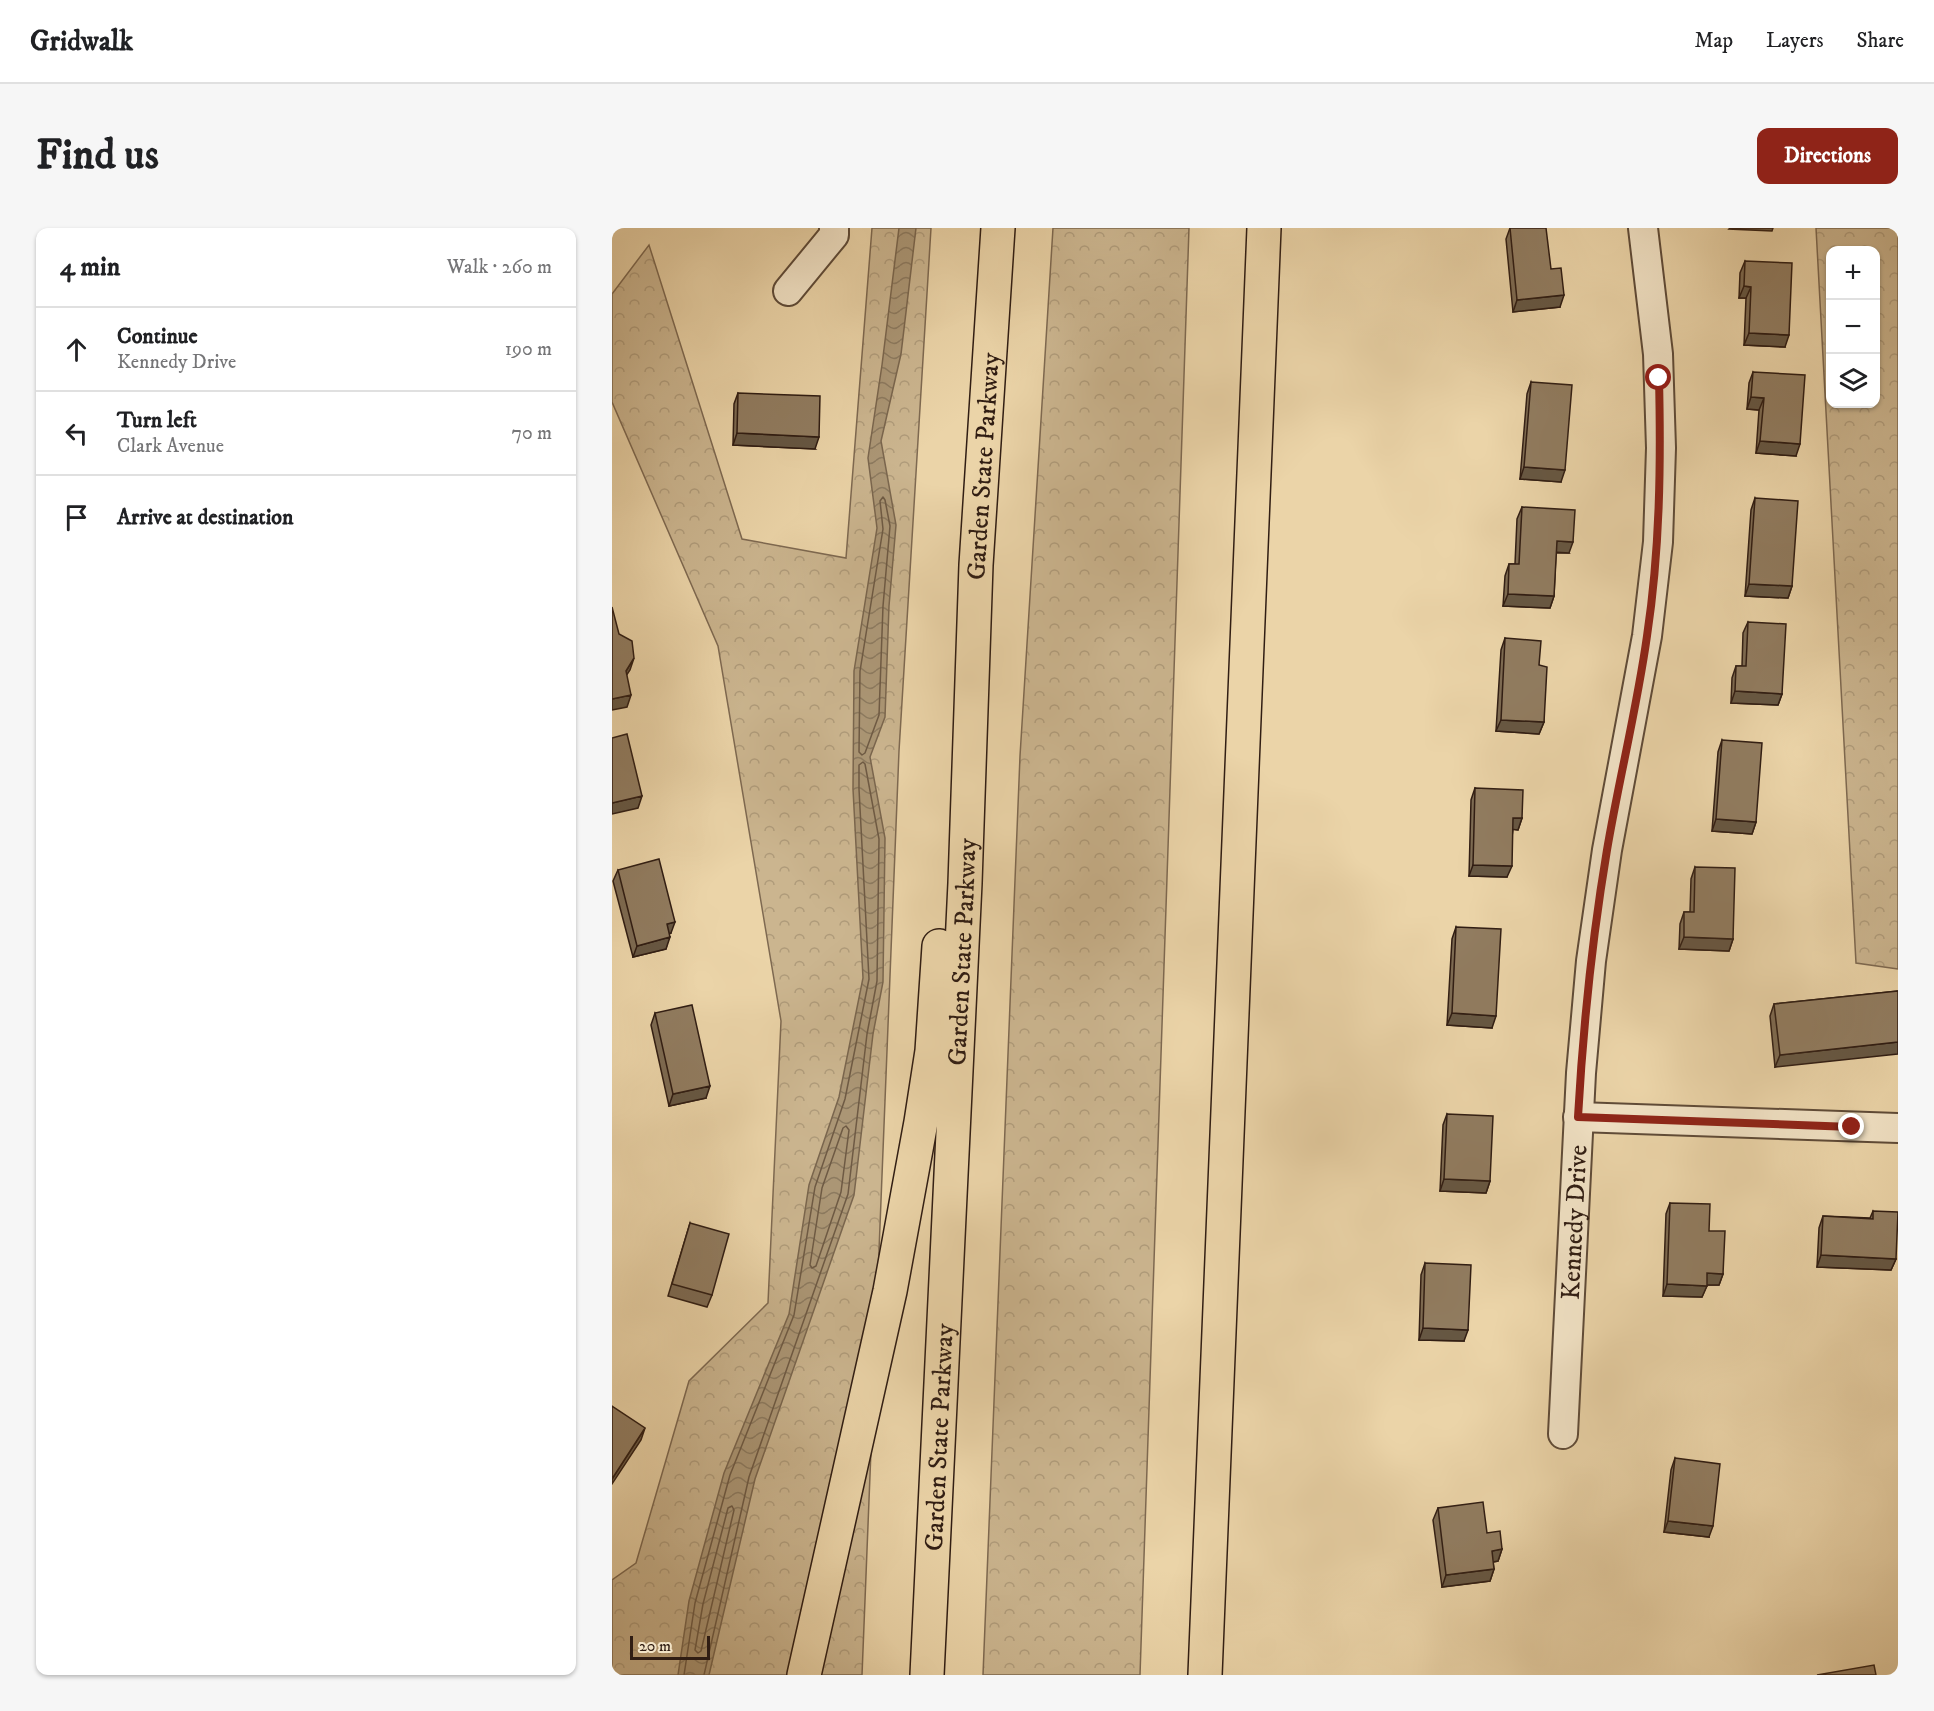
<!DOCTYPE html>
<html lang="en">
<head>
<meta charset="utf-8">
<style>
  :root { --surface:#fff; --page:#f6f6f6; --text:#202124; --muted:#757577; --line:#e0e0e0; --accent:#8f2418 }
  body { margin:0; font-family:"IM FELL DW Pica",serif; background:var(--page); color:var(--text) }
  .controls { position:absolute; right:18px; top:18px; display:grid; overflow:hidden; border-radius:12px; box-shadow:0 2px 4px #0004 }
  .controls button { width:54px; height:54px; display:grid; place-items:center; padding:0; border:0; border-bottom:2px solid var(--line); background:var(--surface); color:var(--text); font:30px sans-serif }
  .scale { position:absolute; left:18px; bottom:15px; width:80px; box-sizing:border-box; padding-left:6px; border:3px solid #301d13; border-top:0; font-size:16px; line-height:21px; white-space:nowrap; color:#301d13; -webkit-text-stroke:4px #f2e3c6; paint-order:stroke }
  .stop { position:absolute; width:18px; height:18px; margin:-14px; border:4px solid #8f2418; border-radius:50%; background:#fff }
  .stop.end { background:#8f2418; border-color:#fff; box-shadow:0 2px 6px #0008 }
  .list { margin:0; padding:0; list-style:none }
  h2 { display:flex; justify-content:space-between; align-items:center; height:78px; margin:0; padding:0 24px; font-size:26px }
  h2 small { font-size:20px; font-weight:400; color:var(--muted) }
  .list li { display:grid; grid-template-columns:39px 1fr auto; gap:18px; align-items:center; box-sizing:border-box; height:84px; padding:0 24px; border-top:2px solid var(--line) }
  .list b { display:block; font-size:22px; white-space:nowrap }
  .list p { margin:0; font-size:20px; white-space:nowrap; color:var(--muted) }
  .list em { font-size:20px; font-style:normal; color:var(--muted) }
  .icon { flex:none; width:33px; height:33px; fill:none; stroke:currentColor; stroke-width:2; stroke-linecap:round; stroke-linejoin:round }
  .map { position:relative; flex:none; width:1286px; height:1447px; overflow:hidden; border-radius:12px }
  header { display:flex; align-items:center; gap:36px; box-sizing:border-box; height:84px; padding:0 30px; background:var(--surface); border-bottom:2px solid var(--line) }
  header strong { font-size:28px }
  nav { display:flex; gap:33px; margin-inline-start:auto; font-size:21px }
  .intro { display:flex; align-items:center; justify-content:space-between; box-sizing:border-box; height:144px; padding:0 36px }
  h1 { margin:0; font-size:42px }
  .button { padding:15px 27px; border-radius:12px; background:var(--accent); color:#fff; font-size:21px; font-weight:700 }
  main { display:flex; gap:36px; padding:0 36px }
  aside { flex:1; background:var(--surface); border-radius:12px; box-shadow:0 2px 4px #0004 }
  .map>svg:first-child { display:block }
  .forest { fill:url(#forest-crowns); stroke:#7e6951; stroke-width:1.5; fill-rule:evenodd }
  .water { fill:url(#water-waves); stroke:#7a664e; stroke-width:1.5 }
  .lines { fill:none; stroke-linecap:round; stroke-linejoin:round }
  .shore { stroke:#6e5a44; stroke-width:1.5 }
  .minor-casing { stroke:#5f4b38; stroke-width:32 }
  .motorway-casing { stroke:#301d13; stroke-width:36 }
  .minor { stroke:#f2e3c6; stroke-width:28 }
  .motorway { stroke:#ebd4a8; stroke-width:33 }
  .wall { fill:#7d6b53; stroke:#301d13; stroke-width:1.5 }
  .shaded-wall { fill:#665743; stroke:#301d13; stroke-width:1.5 }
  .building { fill:#917c60; stroke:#301d13; stroke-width:1.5 }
  .route { stroke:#8f2418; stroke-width:8 }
  .labels { text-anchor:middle; stroke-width:5; stroke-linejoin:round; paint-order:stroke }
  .street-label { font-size:26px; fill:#301d13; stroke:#f2e3c6 }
</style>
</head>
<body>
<header>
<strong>Gridwalk</strong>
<nav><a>Map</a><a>Layers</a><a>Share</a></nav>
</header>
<div class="intro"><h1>Find us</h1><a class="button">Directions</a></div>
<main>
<aside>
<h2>4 min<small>Walk · 260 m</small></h2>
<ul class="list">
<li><svg class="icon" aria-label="ahead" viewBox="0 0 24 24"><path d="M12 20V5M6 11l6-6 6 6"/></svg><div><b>Continue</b><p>Kennedy Drive</p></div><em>190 m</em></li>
<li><svg class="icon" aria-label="left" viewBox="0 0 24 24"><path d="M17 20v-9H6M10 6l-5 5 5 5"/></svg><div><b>Turn left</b><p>Clark Avenue</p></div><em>70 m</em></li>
<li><svg class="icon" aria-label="arrive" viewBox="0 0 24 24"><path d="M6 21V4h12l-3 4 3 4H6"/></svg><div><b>Arrive at destination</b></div></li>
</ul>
</aside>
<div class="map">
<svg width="1286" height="1447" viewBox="0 0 1286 1447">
  <defs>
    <pattern id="forest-crowns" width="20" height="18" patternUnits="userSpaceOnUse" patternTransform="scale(1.5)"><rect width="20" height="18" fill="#cbb58f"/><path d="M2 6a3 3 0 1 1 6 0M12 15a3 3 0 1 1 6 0" fill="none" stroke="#af9b7a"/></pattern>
    <pattern id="water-waves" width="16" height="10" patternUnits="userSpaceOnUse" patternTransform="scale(1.5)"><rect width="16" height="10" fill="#ab9675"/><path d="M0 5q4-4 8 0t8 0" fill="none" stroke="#8c7a5f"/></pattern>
  </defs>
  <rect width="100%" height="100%" fill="#ebd4a8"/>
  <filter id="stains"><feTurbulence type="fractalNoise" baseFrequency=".00333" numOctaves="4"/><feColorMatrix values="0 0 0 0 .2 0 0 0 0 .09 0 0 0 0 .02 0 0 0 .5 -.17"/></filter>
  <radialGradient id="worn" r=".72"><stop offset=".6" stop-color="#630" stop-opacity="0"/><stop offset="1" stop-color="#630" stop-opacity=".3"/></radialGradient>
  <!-- forest -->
  <path class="forest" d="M260 0H319L287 523 250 1447H0V1352L24 1335 77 1153 156 1075 169 793 106 418 0 174V66L37 17 130 311 234 330Z
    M441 0H577L528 1447H371L408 528Z
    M1204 0H1286V741L1244 735ZM1264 22V176H1218V22Z"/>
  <!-- water -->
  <path class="water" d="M287 0H304L289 126 269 213 284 297 277 378 273 489 258 529 273 610 271 754 261 806 242 967 143 1251 97 1447H66L77 1373 112 1245 177 1086 197 957 227 869 251 750 241 561 242 443 265 300 256 230 270 137Z"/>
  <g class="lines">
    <!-- shore -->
    <path class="shore" d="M271 269 273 272 278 298 271 378 267 487 253 525 250 527 247 524 248 443 271 301 268 273Z
      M234 898 237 902 229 964 204 1038 200 1040 198 1037 210 960 231 900Z
      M120 1278 122 1282 89 1423 86 1425 83 1422 91 1376 116 1280Z
      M72 1447 83 1375 118 1247 182 1087 203 959 233 871 257 751 247 561V537L251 534 253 536 267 611 265 753 255 806 236 966 137 1249 92 1447"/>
    <defs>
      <g id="minor">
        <path d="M176 63 222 7V0"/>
        <path d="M966 889 1286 900"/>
        <path id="s1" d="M951 1206 969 845 979 733 995 622 1035 408 1046 314 1049 220 1046 126 1031 0"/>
      </g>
      <g id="motorway">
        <path d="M192 1447 278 1063 309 894 320 823 327 718"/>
        <path id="s2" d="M315 1447 353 655 364 337 386 0"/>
        <path d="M593 1447 652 0"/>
      </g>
    </defs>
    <!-- minor casing -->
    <use href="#minor" class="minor-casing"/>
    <!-- motorway casing -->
    <use href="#motorway" class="motorway-casing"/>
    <!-- minor -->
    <use href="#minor" class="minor"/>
    <!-- motorway -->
    <use href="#motorway" class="motorway"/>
  </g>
  <!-- wall -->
  <path class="wall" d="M898 0 939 41 948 79 901 84 894 11Z
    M1133 33 1173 119 1132 117 1134 70H1127L1128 45Z
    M1141 144 1184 228 1144 225 1147 182 1135 181 1137 155Z
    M919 154 949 254 908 251 915 166Z
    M126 165 203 221 121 217 122 176Z
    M1143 270 1180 358 1176 370 1133 368 1139 282Z
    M910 279 957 325H944L942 368 938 380 891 378 893 348 897 336H903L905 291Z
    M1136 394 1170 466 1166 477 1119 475 1120 450 1124 438H1130L1131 405Z
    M893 410 927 437 932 494 927 506 884 503 889 422Z
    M1110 512 1144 594 1140 606 1100 603 1106 524Z
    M863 560 910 590 906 602 901 601 895 649 857 648 859 572Z
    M1083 639 1121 711 1117 723 1067 721 1068 696 1072 684H1078L1079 651Z
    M6 642 59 705 57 706 54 721 21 729 1 653Z
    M844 699 880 800 835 797 840 711Z
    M1286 763 1163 839 1158 788 1162 776Z
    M43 785 94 870 57 878 39 797Z
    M835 886 878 953 874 965 828 963 831 897Z
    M1058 975 1097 1003 1111 1046 1107 1057H1095L1090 1069 1051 1068 1054 986Z
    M1261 983 1284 1031 1279 1042 1205 1039 1207 1000 1211 988 1258 990Z
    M78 995 100 1067 95 1079 56 1068Z
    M813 1035 852 1113 807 1112 809 1047Z
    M1063 1230 1097 1309 1052 1304 1059 1242Z
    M826 1280 875 1305 890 1321 886 1333 881 1334 882 1341 878 1353 830 1359 821 1292Z"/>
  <!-- shaded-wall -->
  <path class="shaded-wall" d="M1118 0H1161L1160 3 1117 1Z
    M1132 58 1139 59 1134 70H1127Z
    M952 67 948 79 901 84 905 72Z
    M1137 105 1177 107 1173 119 1132 117Z
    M1139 169 1152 170 1147 182 1135 181Z
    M125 205 207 209 203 221 121 217Z
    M1148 213 1188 216 1184 228 1144 225Z
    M912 239 953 242 949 254 908 251Z
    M945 313 961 314 957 325 941 324Z
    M1137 356 1180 358 1176 370 1133 368Z
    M896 366 942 368 938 380 891 378Z
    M22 430 18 442 10 454 14 443Z
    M1123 463 1170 466 1166 477 1119 475Z
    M19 467 15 479 0 482V471Z
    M889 492 932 494 927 506 884 503Z
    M30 568 26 580 0 586V575Z
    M901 590H910L906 602 897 601Z
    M1104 591 1144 594 1140 606 1100 603Z
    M861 637 900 638 895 649 857 648Z
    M63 694 59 705 50 708 55 696Z
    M58 709 54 721 21 729 25 718Z
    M1072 709 1121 711 1117 723 1067 721Z
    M840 785 884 788 880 800 835 797Z
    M1286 814V826L1163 839 1168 827Z
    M98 858 94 870 57 878 61 866Z
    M832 951 878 953 874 965 828 963Z
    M1209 1027 1284 1031 1279 1042 1205 1039Z
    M1095 1045 1111 1046 1107 1057H1091Z
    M1055 1056 1095 1058 1090 1069 1051 1068Z
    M811 1100 856 1102 852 1113 807 1112Z
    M33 1200 29 1212 0 1256V1251Z
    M1056 1293 1101 1298 1097 1309 1052 1304Z
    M890 1321 886 1333 875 1335 880 1323Z
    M882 1341 878 1353 830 1359 834 1347Z"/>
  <!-- building -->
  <path class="building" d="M898 0H934L939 41 949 40 952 67 905 72Z
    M1133 33 1180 35 1177 107 1137 105 1139 59 1132 58Z
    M1141 144 1193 147 1188 216 1148 213 1152 170 1139 169Z
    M919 154 960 157 953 242 912 239Z
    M126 165 208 168 207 209 125 205Z
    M1143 270 1186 273 1180 358 1137 356Z
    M910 279 963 282 961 314 945 313 942 368 896 366 897 336H907Z
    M0 379 7 406 20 413 22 430 14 443 19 467 0 471Z
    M1136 394 1174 396 1170 466 1123 463 1124 438H1134Z
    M893 410 929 413 927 437 935 439 932 494 889 492Z
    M15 506 30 568 0 575V510Z
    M1110 512 1150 515 1144 594 1104 591Z
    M863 560 911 562 910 590H901L900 638 861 637Z
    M47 631 63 694 55 696 58 709 25 718 6 642Z
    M1083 639 1123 640 1121 711 1072 709V684H1082Z
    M844 699 889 701 884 788 840 785Z
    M1286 763V814L1168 827 1162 776Z
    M80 777 98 858 61 866 43 785Z
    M835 886 881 888 878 953 832 951Z
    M1058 975 1098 976 1097 1003H1113L1111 1046 1095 1045V1058L1055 1056Z
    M1261 983 1286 984 1284 1031 1209 1027 1211 988 1261 991Z
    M78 995 117 1006 100 1067 60 1056Z
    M813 1035 859 1037 856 1102 811 1100Z
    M0 1178 33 1200 0 1251Z
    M1063 1230 1108 1236 1101 1298 1056 1293Z
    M871 1274 875 1305 888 1303 890 1321 880 1323 882 1341 834 1347 826 1280Z
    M1262 1437 1264 1447H1205Z"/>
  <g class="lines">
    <!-- route -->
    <path class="route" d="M1047 150C1049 236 1048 322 1035 408 1025 480 1007 551 995 622 980 711 971 800 966 889L1240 899"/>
  </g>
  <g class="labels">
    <!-- street labels -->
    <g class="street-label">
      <text dy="9" stroke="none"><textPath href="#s2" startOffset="1210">Garden State Parkway</textPath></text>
      <text dy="9" stroke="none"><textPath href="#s2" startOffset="724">Garden State Parkway</textPath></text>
      <text dy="9" stroke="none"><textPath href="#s1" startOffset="212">Kennedy Drive</textPath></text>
      <text dy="9" stroke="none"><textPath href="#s2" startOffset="238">Garden State Parkway</textPath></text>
    </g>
  </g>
  <rect width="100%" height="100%" filter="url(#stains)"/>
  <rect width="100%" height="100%" fill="url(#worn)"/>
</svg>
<div class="controls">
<button>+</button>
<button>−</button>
<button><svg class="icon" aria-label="layers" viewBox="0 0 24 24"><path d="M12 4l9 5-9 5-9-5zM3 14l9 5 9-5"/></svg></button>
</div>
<div class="scale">20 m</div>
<div class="stop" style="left:1047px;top:150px"></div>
<div class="stop end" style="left:1240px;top:899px"></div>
</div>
</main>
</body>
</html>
